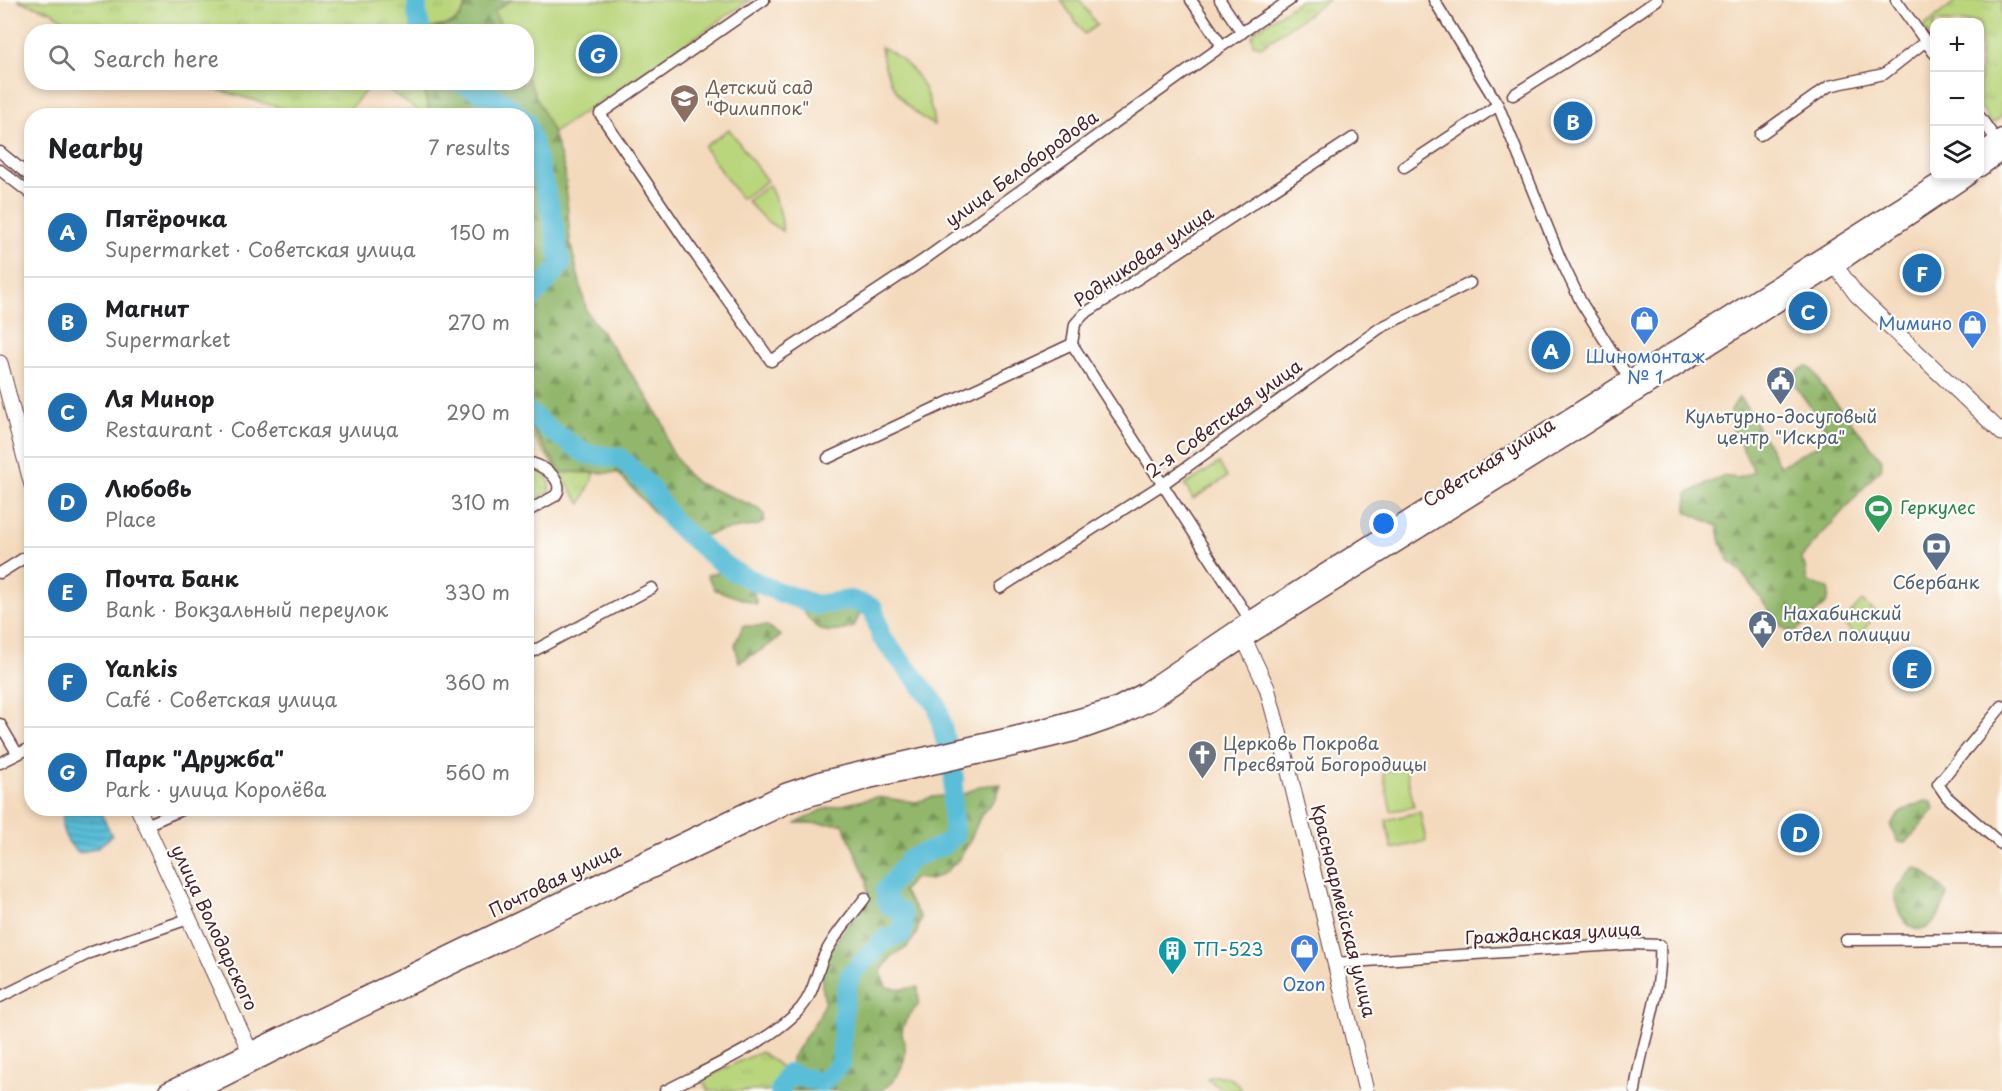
<!DOCTYPE html>
<html lang="en">
<head>
<meta charset="utf-8">
<style>
  :root { --surface:#fff; --page:#f6f6f6; --text:#202124; --muted:#757577; --line:#e0e0e0; --accent:#1f6fb2 }
  body { margin:0; font-family:"Playpen Sans",sans-serif; background:var(--page); color:var(--text) }
  .controls { position:absolute; right:18px; top:18px; display:grid; overflow:hidden; border-radius:12px; box-shadow:0 3px 9px #0003 }
  .controls button { width:54px; height:54px; display:grid; place-items:center; padding:0; border:0; border-bottom:2px solid var(--line); background:var(--surface); color:var(--text); font:30px sans-serif }
  .you { position:absolute; left:1384px; top:524px; width:21px; height:21px; margin:-15px; border:4px solid #fff; border-radius:50%; background:#1a73e8; box-shadow:0 0 0 9px #1a73e833 }
  .badge { display:grid; place-items:center; width:39px; height:39px; border-radius:50%; background:var(--accent); color:#fff; font-size:20px; font-weight:700 }
  .pin { position:absolute; translate:-50% -50%; border:3px solid #fff; box-shadow:0 2px 6px #0006 }
  .list { margin:0; padding:0; list-style:none }
  h2 { display:flex; justify-content:space-between; align-items:center; height:78px; margin:0; padding:0 24px; font-size:26px }
  h2 small { font-size:20px; font-weight:400; color:var(--muted) }
  .list li { display:grid; grid-template-columns:39px 1fr auto; gap:18px; align-items:center; box-sizing:border-box; height:90px; padding:0 24px; border-top:2px solid var(--line) }
  .list b { display:block; font-size:22px; white-space:nowrap }
  .list p { margin:0; font-size:20px; white-space:nowrap; color:var(--muted) }
  .list em { font-size:20px; font-style:normal; color:var(--muted) }
  .icon { flex:none; width:33px; height:33px; fill:none; stroke:currentColor; stroke-width:2; stroke-linecap:round; stroke-linejoin:round }
  .map { position:relative; flex:none; width:2002px; height:1091px; overflow:hidden }
  .search { position:absolute; background:var(--surface); box-shadow:0 3px 9px #0003; left:24px; top:24px; width:510px; height:66px; display:flex; align-items:center; gap:15px; box-sizing:border-box; padding:0 21px; border-radius:24px; color:var(--muted); font-size:22px }
  .panel { position:absolute; background:var(--surface); box-shadow:0 3px 9px #0003; left:24px; top:108px; width:510px; height:708px; border-radius:24px }
  .map>svg:first-child { display:block }
  .grass { fill:url(#grass-tufts); stroke:#827a54; stroke-width:1.5 }
  .forest { fill:url(#forest-firs); stroke:#6e6b4c; stroke-width:1.5 }
  .green { fill:#b9d67d; stroke:#827a54; stroke-width:1.5 }
  .water { fill:url(#water-rules); stroke:#526e82; stroke-width:1.5 }
  .lines { fill:none; stroke-linecap:round; stroke-linejoin:round }
  .river { stroke:#5abed8; stroke-width:20 }
  .street-casing { stroke:#643b41; stroke-width:13 }
  .secondary-casing { stroke:#643b41; stroke-width:17 }
  .primary-casing { stroke:#643b41; stroke-width:19 }
  .street { stroke:#fff; stroke-width:10 }
  .secondary { stroke:#fff; stroke-width:15 }
  .primary { stroke:#fff; stroke-width:16 }
  .labels { text-anchor:middle; stroke-width:4.5; stroke-linejoin:round; paint-order:stroke }
  .education-label { font-size:18px; fill:#785e54; stroke:#fdfcf7; text-anchor:start }
  .street-label { font-size:18px; fill:#4a1f2b; stroke:#fdfcf7 }
  .shop-label { font-size:18px; fill:#366cbe; stroke:#fdfcf7 }
  .service-label { font-size:18px; fill:#4e5e75; stroke:#fdfcf7 }
  .leisure-label { font-size:18px; fill:#27864d; stroke:#fdfcf7; text-anchor:start }
  .worship-label { font-size:18px; fill:#5b616d; stroke:#fdfcf7; text-anchor:start }
  .culture-label { font-size:18px; fill:#0d838f; stroke:#fdfcf7; text-anchor:start }
</style>
</head>
<body>
<div class="map">
<svg width="2002" height="1091" viewBox="0 0 2002 1091">
  <defs>
    <pattern id="grass-tufts" width="24" height="20" patternUnits="userSpaceOnUse" patternTransform="scale(1.5)"><rect width="24" height="20" fill="#b9d67d"/><path d="M3 7l-1-3M5 7V3M7 7l1-3M15 17l-1-3M17 17v-4M19 17l1-3" fill="none" stroke="#a1b76c"/></pattern>
    <pattern id="forest-firs" width="22" height="20" patternUnits="userSpaceOnUse" patternTransform="scale(1.5)"><rect width="22" height="20" fill="#92b76c"/><path d="M5 1l3.5 6h-7zM16 11l3.5 6h-7z" fill="#799459"/></pattern>
    <pattern id="water-rules" width="6" height="5" patternUnits="userSpaceOnUse" patternTransform="scale(1.5)"><rect width="6" height="5" fill="#5abed8"/><path d="M0 2.5h6" fill="none" stroke="#4c9aaf"/></pattern>
  </defs>
  <rect width="100%" height="100%" fill="#fdfcf7"/>
  <filter id="ink" filterUnits="userSpaceOnUse"><feTurbulence type="fractalNoise" baseFrequency=".0167" numOctaves="2"/><feDisplacementMap in="SourceGraphic" scale="12" xChannelSelector="R" yChannelSelector="G"/><feConvolveMatrix kernelMatrix="1 2 1 2 8 2 1 2 1" color-interpolation-filters="sRGB"/></filter>
  <filter id="wash" filterUnits="userSpaceOnUse"><feTurbulence type="fractalNoise" baseFrequency=".008" numOctaves="4" result="noise"/><feDisplacementMap in="SourceGraphic" scale="24" xChannelSelector="R" yChannelSelector="G"/><feGaussianBlur stdDeviation="1.35" result="paint"/><feColorMatrix in="noise" values="0 0 0 0 0 0 0 0 0 0 0 0 0 0 0 0 0 1.4 0 .05"/><feComposite in="paint" operator="in"/></filter>
  <g filter="url(#wash)">
    <rect width="100%" height="100%" fill="#f4dabd"/>
    <!-- grass -->
    <path class="grass" d="M17 0H468C461 18 458 24 438 27 432 28 429 28 424 32L79 31 52 12Z
      M1301 0H1328L1262 46 1253 44 1252 36 1255 31Z
      M1957 0H2002V116L1992 124 1980 106V22H1934V43L1923 27Z
      M194 83H372L344 116 307 115Z
      M379 83H425V96L429 110 439 115H424Z
      M526 420 561 472 595 473 581 504 527 428Z
      M537 466 550 482 549 492 527 504V467Z
      M760 1052 769 1057 788 1073 780 1091H709L702 1079Z"/>
    <!-- forest -->
    <path class="forest" d="M468 0H512L495 11 504 31 424 32C429 28 432 28 438 27 458 24 461 18 468 0Z
      M527 77 553 133 565 171 570 242 587 312 645 393 665 427 667 443 686 473 697 483 758 508 764 514V521L759 525 720 531 681 542 618 473 561 472 527 420 526 116 439 115 429 110 425 96V83L526 82Z
      M1807 366 1814 371 1822 386 1882 460 1881 468 1801 558 1805 566 1807 582 1828 588 1829 596 1826 604 1797 630 1788 631 1781 626 1742 573 1729 561 1721 543 1718 526 1687 512V494L1722 476 1738 478 1754 472 1732 427 1731 410 1739 397 1749 411 1780 466 1832 437 1794 384V376L1800 370Z
      M722 572 736 581 752 587 757 604 715 590 707 575Z
      M823 599 851 600 860 613 854 627C829 635 816 634 803 610L808 602Z
      M743 626H767L781 636 763 649 739 662 735 644Z
      M1001 784 995 801 982 813 968 845 958 860 946 872 931 880 914 878 903 891 921 918 916 935 906 948 891 957 881 971 886 987 902 989 918 987 919 1004C912 1012 903 1021 902 1032 902 1037 905 1042 905 1047 906 1066 896 1081 881 1091H780L788 1073 792 1057 819 1016 825 1001 822 985 823 968 828 952 868 898 867 880 843 824 797 823 821 810 876 797 916 802 932 797 964 794 979 786Z
      M1924 801 1932 802 1934 810 1906 843 1898 842 1891 827C1895 811 1910 808 1924 801Z
      M1916 868 1923 871 1947 893C1945 903 1936 927 1924 929 1905 933 1894 906 1895 892 1903 884 1905 873 1916 868Z"/>
    <!-- green -->
    <path class="green" d="M512 0H750L553 133 527 77 526 32 504 31 494 11Z
      M1061 0H1080L1097 25 1084 34Z
      M881 47C913 61 931 90 934 125 903 108 885 82 881 47Z
      M729 129 767 181 741 199 704 147Z
      M769 185C775 199 784 216 782 231L765 220 747 201Z
      M1219 463 1227 477 1193 499 1185 485Z
      M1862 601 1877 614 1857 637 1842 623Z
      M1406 768 1414 807 1391 811 1383 773Z
      M1420 812 1426 841 1392 849 1386 820Z
      M1213 1076C1226 1075 1236 1079 1242 1091H1225L1207 1079Z"/>
    <!-- water -->
    <path class="water" d="M66 809H99L112 836 98 847 80 853C66 844 56 824 66 809Z"/>
    <g class="lines">
      <!-- river -->
      <path class="river" d="M417 0V13L421 32
        M459 82 502 101 520 116
        M526 121 551 210 561 265 526 305
        M526 410 550 430 586 454 620 458 648 485 674 523 710 554 733 571 776 591 816 605 851 600 873 608 881 637 937 705 954 778 952 808 954 836 942 846 911 858 885 891 888 904C905 913 905 916 902 934L885 939 850 975 844 1001 841 1063 822 1083 788 1073 780 1091"/>
    </g>
  </g>
  <g filter="url(#ink)">
    <g class="lines">
      <defs>
        <path id="street" d="M764 0 600 114 688 244 771 361 922 261 1222 46 1290 0
          M1191 0 1222 46
          M1220 0 1242 33
          M1434 0 1498 105 1560 258 1581 302 1631 382
          M1896 0 1934 53
          M1513 95 1589 47 1657 0
          M1980 117 1997 141
          M1760 135 1829 86 1884 74 1926 41
          M0 152 32 178
          M1404 167 1498 105
          M0 170 32 195
          M1072 344 1250 620
          M828 458 1072 344 1075 324 1084 314 1353 138
          M526 463C540 461 568 482 555 496L526 512
          M0 573 32 553
          M1000 588 1163 484 1380 328 1470 283
          M526 655 652 588
          M2002 706 1938 784 1947 797 2002 845
          M0 724 17 753
          M0 763 32 747
          M146 825 186 808
          M1846 940 2002 939
          M1335 963 1632 944 1660 945C1663 996 1641 1041 1635 1091
          M0 997 92 952 188 919
          M665 1091C705 1070 771 1042 801 1008 813 994 816 975 823 958 833 936 851 917 865 898"/>
        <path id="secondary" d="M1828 256 1856 294 2002 433
          M0 363 32 485
          M1244 639 1267 688 1283 747 1366 1091
          M138 808 254 1060"/>
        <path id="primary" d="M1980 153 2002 137
          M1980 168 2002 152
          M167 1091 785 792 823 779 1023 733 1115 707 1145 691 1250 620 1948 176
          M198 1091 355 1012 789 804 869 780 1026 745 1078 732 1118 718 1150 702 1244 639 1583 427 1817 278 1969 176"/>
      </defs>
      <!-- street casing -->
      <use href="#street" class="street-casing"/>
      <!-- secondary casing -->
      <use href="#secondary" class="secondary-casing"/>
      <!-- primary casing -->
      <use href="#primary" class="primary-casing"/>
      <!-- street -->
      <use href="#street" class="street"/>
      <!-- secondary -->
      <use href="#secondary" class="secondary"/>
      <!-- primary -->
      <use href="#primary" class="primary"/>
    </g>
  </g>
  <!-- icons -->
  <defs>
    <symbol id="school-pin" viewBox="-11 -11 22 30"><path d="M0 17L-7.5 6A9.5 9.5 0 1 1 7.5 6Z" fill="#8d6e63" stroke="#fdfcf7"/><path d="M0-5L7-2L0 1L-7-2ZM-4 1L0 2.5L4 1V4Q0 6-4 4Z" fill="#fff"/></symbol>
    <symbol id="shop-pin" viewBox="-11 -11 22 30"><path d="M0 17L-7.5 6A9.5 9.5 0 1 1 7.5 6Z" fill="#3f7fe0" stroke="#fdfcf7"/><path d="M-5-2.5h2.3a2.7 3.5 0 0 1 5.4 0H5L5.5 6h-11ZM-1.5-2.5h3a1.5 2.3 0 0 0-3 0Z" fill="#fff"/></symbol>
    <symbol id="civic-pin" viewBox="-11 -11 22 30"><path d="M0 17L-7.5 6A9.5 9.5 0 1 1 7.5 6Z" fill="#5c6f8a" stroke="#fdfcf7"/><path d="M-.6-6.5H3V-4.5H.6V-3L4-1V1h2V6H-6V1h2V-1L-.6-3ZM-1.2 2.5V6h2.4V2.5Z" fill="#fff"/></symbol>
    <symbol id="stadium-pin" viewBox="-11 -11 22 30"><path d="M0 17L-7.5 6A9.5 9.5 0 1 1 7.5 6Z" fill="#2e9e5b" stroke="#fdfcf7"/><path d="M0-5a6.5 5 0 1 0 0 10a6.5 5 0 1 0 0-10ZM-3.5-1.8h7v3.6h-7Z" fill="#fff"/></symbol>
    <symbol id="bank-pin" viewBox="-11 -11 22 30"><path d="M0 17L-7.5 6A9.5 9.5 0 1 1 7.5 6Z" fill="#5c6f8a" stroke="#fdfcf7"/><path d="M-6-4H6V4H-6ZM0-2.3a2.3 2.3 0 1 0 0 4.6a2.3 2.3 0 1 0 0-4.6Z" fill="#fff"/></symbol>
    <symbol id="church-pin" viewBox="-11 -11 22 30"><path d="M0 17L-7.5 6A9.5 9.5 0 1 1 7.5 6Z" fill="#6b7280" stroke="#fdfcf7"/><path d="M-1.2-6h2.4v3.5h3.3v2.4h-3.3V6h-2.4V-.1h-3.3v-2.4h3.3Z" fill="#fff"/></symbol>
    <symbol id="building-pin" viewBox="-11 -11 22 30"><path d="M0 17L-7.5 6A9.5 9.5 0 1 1 7.5 6Z" fill="#0f9aa8" stroke="#fdfcf7"/><path d="M-4-6H4V6H1V3H-1V6H-4ZM-2.5-4.3h1.7v1.8h-1.7ZM.8-4.3h1.7v1.8H.8ZM-2.5-1h1.7V.8h-1.7ZM.8-1h1.7V.8H.8Z" fill="#fff"/></symbol>
  </defs>
  <g fill-rule="evenodd">
    <use href="#school-pin" x="668" y="82" width="33" height="45"/>
    <use href="#shop-pin" x="1628" y="304" width="33" height="45"/>
    <use href="#shop-pin" x="1956" y="308" width="33" height="45"/>
    <use href="#civic-pin" x="1764" y="364" width="33" height="45"/>
    <use href="#stadium-pin" x="1862" y="492" width="33" height="45"/>
    <use href="#bank-pin" x="1920" y="530" width="33" height="45"/>
    <use href="#civic-pin" x="1746" y="608" width="33" height="45"/>
    <use href="#church-pin" x="1186" y="738" width="33" height="45"/>
    <use href="#shop-pin" x="1288" y="932" width="33" height="45"/>
    <use href="#building-pin" x="1156" y="934" width="33" height="45"/>
  </g>
  <g class="labels">
    <!-- education labels -->
    <g class="education-label">
      <text x="706" y="94">Детский сад<tspan x="706" dy="21">"Филиппок"</tspan></text>
    </g>
    <!-- street labels -->
    <g class="street-label">
      <text transform="translate(1022 169) rotate(-36)" y="6">улица Белобородова</text>
      <text transform="translate(1144 257) rotate(-34)" y="6">Родниковая улица</text>
      <text transform="translate(1224 419) rotate(-36)" y="6">2-я Советская улица</text>
      <text transform="translate(1489 463) rotate(-32)" y="6">Советская улица</text>
      <text transform="translate(555 881) rotate(-26)" y="6">Почтовая улица</text>
      <text transform="translate(1343 911) rotate(76)" y="6">Красноармейская улица</text>
      <text transform="translate(214 928) rotate(65)" y="6">улица Володарского</text>
      <text transform="translate(1553 934) rotate(-3)" y="6">Гражданская улица</text>
    </g>
    <!-- shop labels -->
    <g class="shop-label">
      <text x="1952" y="330" text-anchor="end">Мимино</text>
      <text x="1645" y="363">Шиномонтаж<tspan x="1645" dy="21">№ 1</tspan></text>
      <text x="1304" y="991">Ozon</text>
    </g>
    <!-- service labels -->
    <g class="service-label">
      <text x="1781" y="423">Культурно-досуговый<tspan x="1781" dy="21">центр "Искра"</tspan></text>
      <text x="1936" y="589">Сбербанк</text>
      <text x="1783" y="620" text-anchor="start">Нахабинский<tspan x="1783" dy="21">отдел полиции</tspan></text>
    </g>
    <!-- leisure labels -->
    <g class="leisure-label">
      <text x="1900" y="514">Геркулес</text>
    </g>
    <!-- worship labels -->
    <g class="worship-label">
      <text x="1223" y="750">Церковь Покрова<tspan x="1223" dy="21">Пресвятой Богородицы</tspan></text>
    </g>
    <!-- culture labels -->
    <g class="culture-label">
      <text x="1193" y="956">ТП-523</text>
    </g>
  </g>
</svg>
<div class="controls">
<button>+</button>
<button>−</button>
<button><svg class="icon" aria-label="layers" viewBox="0 0 24 24"><path d="M12 4l9 5-9 5-9-5zM3 14l9 5 9-5"/></svg></button>
</div>
<div class="you"></div>
<div class="pin badge" style="left:1551px;top:350px">A</div>
<div class="pin badge" style="left:1573px;top:121px">B</div>
<div class="pin badge" style="left:1808px;top:311px">C</div>
<div class="pin badge" style="left:1800px;top:833px">D</div>
<div class="pin badge" style="left:1912px;top:669px">E</div>
<div class="pin badge" style="left:1922px;top:273px">F</div>
<div class="pin badge" style="left:598px;top:54px">G</div>
<div class="search"><svg class="icon" aria-label="search" viewBox="0 0 24 24"><circle cx="10" cy="10" r="6"/><path d="M15 15l6 6"/></svg>Search here</div>
<section class="panel">
<h2>Nearby<small>7 results</small></h2>
<ul class="list">
<li><span class="badge">A</span><div><b>Пятёрочка</b><p>Supermarket · Советская улица</p></div><em>150 m</em></li>
<li><span class="badge">B</span><div><b>Магнит</b><p>Supermarket</p></div><em>270 m</em></li>
<li><span class="badge">C</span><div><b>Ля Минор</b><p>Restaurant · Советская улица</p></div><em>290 m</em></li>
<li><span class="badge">D</span><div><b>Любовь</b><p>Place</p></div><em>310 m</em></li>
<li><span class="badge">E</span><div><b>Почта Банк</b><p>Bank · Вокзальный переулок</p></div><em>330 m</em></li>
<li><span class="badge">F</span><div><b>Yankis</b><p>Café · Советская улица</p></div><em>360 m</em></li>
<li><span class="badge">G</span><div><b>Парк &quot;Дружба&quot;</b><p>Park · улица Королёва</p></div><em>560 m</em></li>
</ul>
</section>
</div>
</body>
</html>
